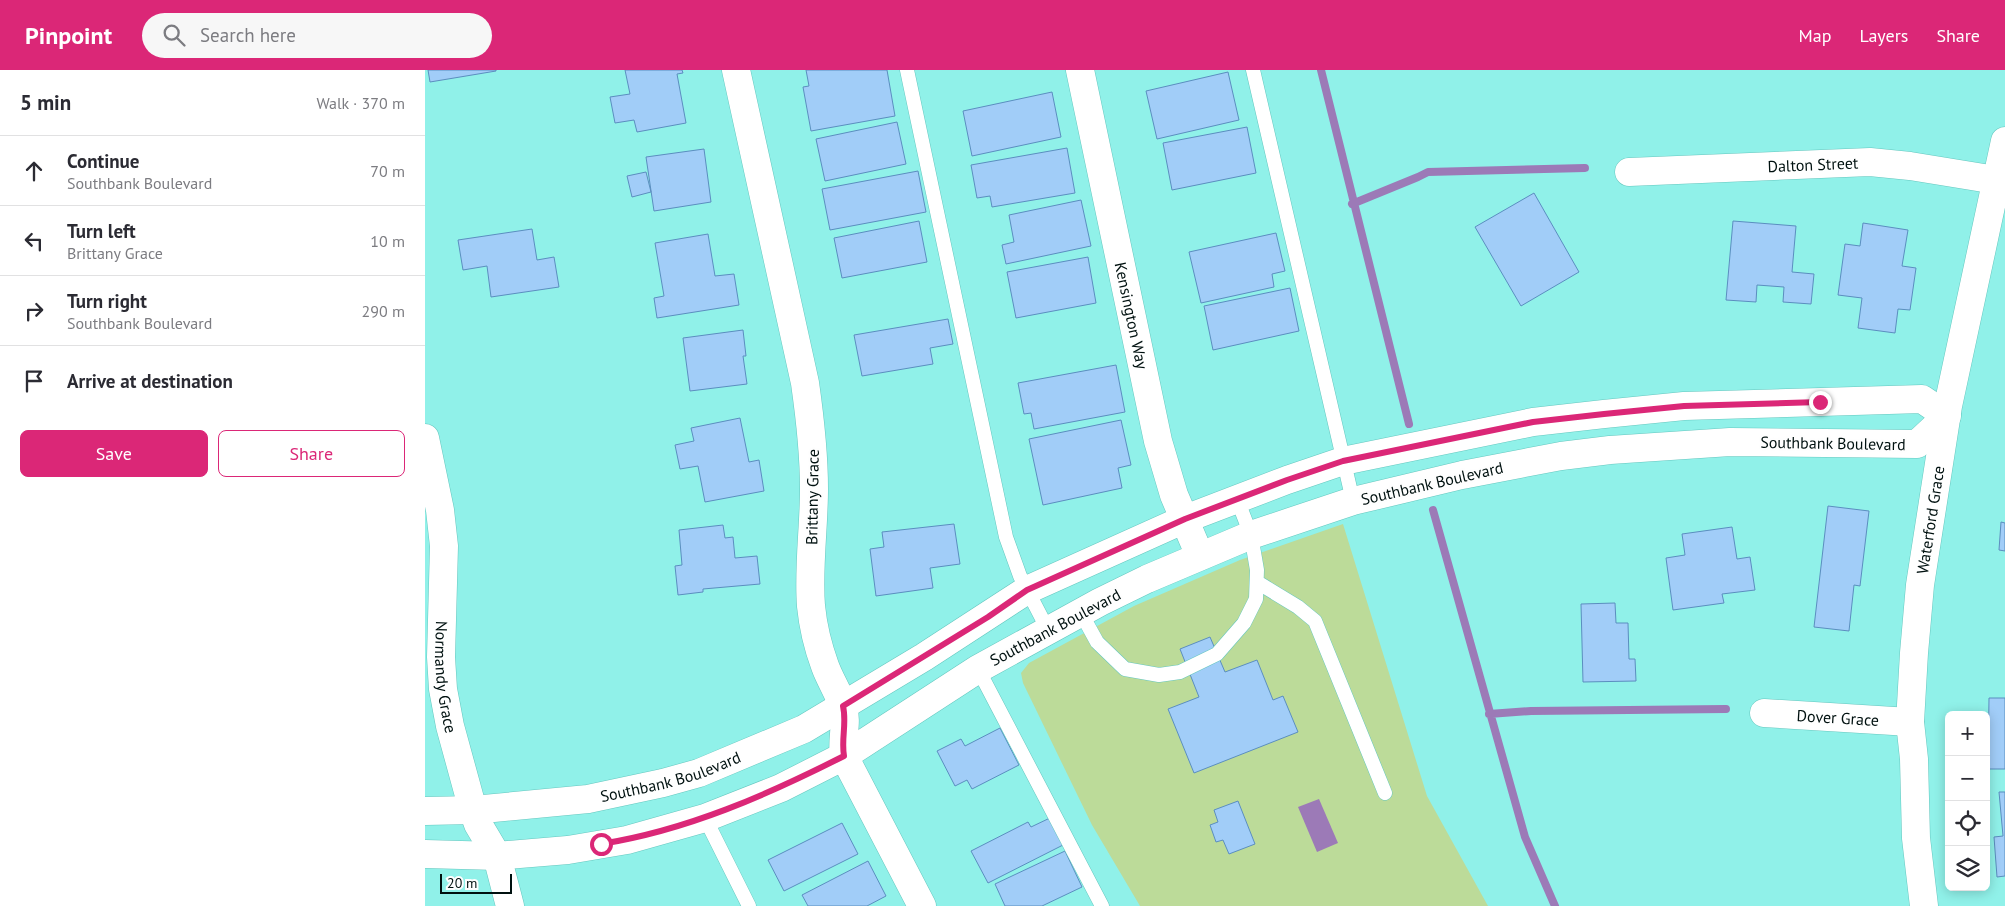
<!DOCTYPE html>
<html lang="en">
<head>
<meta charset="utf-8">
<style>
  :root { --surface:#fff; --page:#f7f7f7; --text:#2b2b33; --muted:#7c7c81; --line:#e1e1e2; --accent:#db2777 }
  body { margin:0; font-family:"PT Sans",sans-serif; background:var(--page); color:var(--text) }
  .controls { position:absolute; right:15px; bottom:15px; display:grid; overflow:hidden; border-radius:8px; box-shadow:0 2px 12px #0003 }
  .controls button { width:45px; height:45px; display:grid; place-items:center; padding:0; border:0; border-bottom:1px solid var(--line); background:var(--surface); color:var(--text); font:25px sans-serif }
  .scale { position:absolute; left:15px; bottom:12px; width:72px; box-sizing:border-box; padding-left:5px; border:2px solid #001110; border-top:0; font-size:14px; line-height:18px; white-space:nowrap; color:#001110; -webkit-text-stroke:4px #fefefe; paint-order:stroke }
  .stop { position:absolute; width:15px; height:15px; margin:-11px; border:4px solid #db2777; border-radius:50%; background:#fff }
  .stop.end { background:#db2777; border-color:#fff; box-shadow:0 1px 5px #0008 }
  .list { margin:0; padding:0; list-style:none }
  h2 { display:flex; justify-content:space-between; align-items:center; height:65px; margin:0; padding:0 20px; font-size:21px }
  h2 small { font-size:16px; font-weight:400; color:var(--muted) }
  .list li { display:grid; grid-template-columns:32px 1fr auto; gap:15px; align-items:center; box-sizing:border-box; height:70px; padding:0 20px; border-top:1px solid var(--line) }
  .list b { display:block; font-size:19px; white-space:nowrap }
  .list p { margin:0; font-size:16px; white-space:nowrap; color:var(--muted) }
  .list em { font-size:16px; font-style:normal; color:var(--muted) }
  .actions { display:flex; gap:10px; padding:15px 20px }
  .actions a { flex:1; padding:11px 0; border:1px solid var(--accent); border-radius:8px; text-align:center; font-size:18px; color:var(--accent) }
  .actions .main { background:var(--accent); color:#fff }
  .icon { flex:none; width:28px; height:28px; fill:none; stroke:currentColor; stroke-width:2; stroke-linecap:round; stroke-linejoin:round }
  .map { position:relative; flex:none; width:1580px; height:836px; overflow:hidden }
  header { display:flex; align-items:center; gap:30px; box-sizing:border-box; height:70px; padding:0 25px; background:var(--accent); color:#fff }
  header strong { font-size:24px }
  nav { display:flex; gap:28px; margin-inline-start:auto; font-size:18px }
  .search { width:350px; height:45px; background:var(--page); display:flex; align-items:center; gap:12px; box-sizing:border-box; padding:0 18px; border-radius:28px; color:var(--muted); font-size:19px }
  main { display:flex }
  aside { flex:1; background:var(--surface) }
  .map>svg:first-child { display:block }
  .green { fill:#bcdb99 }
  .water { fill:#9c7ab7 }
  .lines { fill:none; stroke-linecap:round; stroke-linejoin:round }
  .stream { stroke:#9c7ab7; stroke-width:8 }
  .building { fill:#a1cdf8; stroke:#5b8ebf }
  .service-casing { stroke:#65c7bf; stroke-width:15 }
  .minor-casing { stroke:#65c7bf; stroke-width:29 }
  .service { stroke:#fff; stroke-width:14 }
  .minor { stroke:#fff; stroke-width:28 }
  .route { stroke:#db2777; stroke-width:6 }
  .labels { text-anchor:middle; stroke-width:5; stroke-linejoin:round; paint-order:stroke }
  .street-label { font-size:16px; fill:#001110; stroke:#fefefe }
</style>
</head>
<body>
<header>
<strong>Pinpoint</strong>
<div class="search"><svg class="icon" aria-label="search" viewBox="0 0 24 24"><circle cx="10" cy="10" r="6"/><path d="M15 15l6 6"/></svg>Search here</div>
<nav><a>Map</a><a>Layers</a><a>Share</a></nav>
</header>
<main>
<aside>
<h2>5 min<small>Walk · 370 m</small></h2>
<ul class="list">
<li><svg class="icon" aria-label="ahead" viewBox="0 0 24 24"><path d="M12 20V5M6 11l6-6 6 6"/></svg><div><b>Continue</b><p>Southbank Boulevard</p></div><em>70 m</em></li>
<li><svg class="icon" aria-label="left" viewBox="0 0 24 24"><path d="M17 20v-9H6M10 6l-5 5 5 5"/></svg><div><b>Turn left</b><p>Brittany Grace</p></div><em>10 m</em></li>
<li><svg class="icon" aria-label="right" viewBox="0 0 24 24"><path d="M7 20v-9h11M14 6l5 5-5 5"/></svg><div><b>Turn right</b><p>Southbank Boulevard</p></div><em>290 m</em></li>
<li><svg class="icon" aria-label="arrive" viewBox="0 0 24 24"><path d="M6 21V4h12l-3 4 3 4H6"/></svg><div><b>Arrive at destination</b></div></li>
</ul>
<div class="actions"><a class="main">Save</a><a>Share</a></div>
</aside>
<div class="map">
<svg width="1580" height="836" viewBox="0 0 1580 836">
  <rect width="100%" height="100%" fill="#90f1e9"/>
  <!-- green -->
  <path class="green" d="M918 454 1002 726 1063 836H715L667 755 598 613 596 603 604 593 709 536 815 490Z"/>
  <!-- water -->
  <path class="water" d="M894 729 913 773 892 782 873 737Z"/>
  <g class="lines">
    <!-- stream -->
    <path class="stream" d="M896 0 984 354
      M927 134 993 107 1003 102 1160 98
      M1008 440 1100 767 1130 836
      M1064 644 1106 641 1301 639"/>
  </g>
  <!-- building -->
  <path class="building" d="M3 0H71V1L5 12Z
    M200 0H257L258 3 252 4 261 53 212 62 209 50 190 53 185 27 205 24Z
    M381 0H462L470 46 386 61 378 17 384 16Z
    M803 2 814 50 732 69 721 21Z
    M627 22 636 67 547 86 538 41Z
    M472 52 481 94 400 111 391 69Z
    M822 57 831 103 747 120 738 73Z
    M642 78 650 123 567 137 565 126 552 128 546 95Z
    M279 79 286 132 229 141 221 87Z
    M493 101 501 142 405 160 397 119Z
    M221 102 226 122 207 127 202 106Z
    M1109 123 1154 202 1096 236 1050 157Z
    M656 130 666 176 581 194 577 175 589 172 584 145Z
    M494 151 502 192 417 208 409 168Z
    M1308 151 1371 156 1367 202 1389 204 1386 234 1358 232 1359 217 1332 215 1331 232 1301 230Z
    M1438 153 1483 160 1477 196 1491 198 1485 240 1473 239 1470 263 1433 258 1437 228 1413 225 1420 174 1435 176Z
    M107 159 112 190 129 187 134 217 66 227 62 196 38 200 33 170Z
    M851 163 860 201 847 204 849 217 776 233 764 182Z
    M283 164 290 206 309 204 314 235 232 248 229 228 239 226 230 173Z
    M663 187 671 233 591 248 582 202Z
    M865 218 874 261 788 280 779 236Z
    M523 249 528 274 505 278 508 294 437 306 429 265Z
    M318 260 321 286H318L322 314 265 321 258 268Z
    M691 295 700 342 609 359 606 343 599 344 593 313Z
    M315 348 324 392 334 390 339 421 280 432 273 396 255 399 250 375 269 371 266 358Z
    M696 350 706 395 693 398 697 418 618 435 604 369Z
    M1403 436 1444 441 1435 516 1429 515 1424 561 1389 557Z
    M1576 452 1580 453V481L1574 480Z
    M529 454 535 494 505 498 508 518 451 526 445 479 459 477 457 462Z
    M298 455 300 468 308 467 310 488 332 486 335 514 278 519V522L253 525 250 496 257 495 254 460Z
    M1307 457 1312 489 1325 487 1330 520 1297 524 1299 533 1248 540 1241 488 1260 485 1257 464Z
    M1190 533 1191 553H1203L1204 589H1210L1211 611 1158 612 1156 534Z
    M785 567 800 602 832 590 848 630 858 626 873 662 769 703 743 639 774 627 755 579Z
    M1564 628H1580V699H1563Z
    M575 658 594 695 547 719 542 710 530 716 512 681 536 669 540 676Z
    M1574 722H1580V806L1572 807 1569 767 1578 766Z
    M813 731 830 774 804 784 798 770 791 772 785 755 793 752 789 740Z
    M627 747 640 774 563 813 546 781 603 752 606 757Z
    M417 753 433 784 359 821 343 790Z
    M640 781 657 817 617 836H580L570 814Z
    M443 791 461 826 442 836H383L377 825Z"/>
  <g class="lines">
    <defs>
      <path id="service" d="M482 0 581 467 595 506 623 560
        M828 0 928 431
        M832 512 873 537 890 551 960 723
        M656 543 672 572 700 599 734 605 755 602 792 584 819 553 831 529 832 500 826 465 812 429
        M553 599 677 836
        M280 748 324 836"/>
      <g id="minor">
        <path d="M311 0 380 313C385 348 389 383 389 419 389 458 383 497 386 536 388 556 393 577 400 596 405 610 414 623 418 637 423 653 416 669 419 686L497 836"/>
        <path id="s1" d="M655 0 733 371 749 425 775 486"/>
        <path id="s2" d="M1204 102 1445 92 1485 96 1571 110"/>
        <path id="s3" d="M0 368 15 440 19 476 16 587 18 619 25 656 48 740 53 754 72 786 85 836"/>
        <path id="s4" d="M1339 643 1485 652"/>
        <path id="s5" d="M0 741 48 740 163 729 238 713 274 703 379 659 499 587 602 520 760 449 862 410 918 391 1108 352 1179 344 1259 336 1497 329 1522 346 1492 374 1305 372 1185 380 1136 386 1037 405 928 431 826 465 722 509 675 532 553 599 419 686 356 718 280 748 202 770 143 780 72 786 0 784"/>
        <path id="s6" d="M1499 836 1491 768 1489 689 1485 652 1489 583 1495 515 1523 336 1580 71"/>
      </g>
    </defs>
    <!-- service casing -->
    <use href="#service" class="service-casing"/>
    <!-- minor casing -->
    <use href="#minor" class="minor-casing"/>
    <!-- service -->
    <use href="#service" class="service"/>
    <!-- minor -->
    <use href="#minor" class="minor"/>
  </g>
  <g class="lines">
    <!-- route -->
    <path class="route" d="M176 774C263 760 342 725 419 686 416 669 422 653 418 636L563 547 602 520 760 449 862 410 918 391 1108 352 1179 344 1259 336 1395 332"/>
  </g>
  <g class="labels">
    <!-- street labels -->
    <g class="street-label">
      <text dy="6" stroke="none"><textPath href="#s2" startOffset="184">Dalton Street</textPath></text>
      <text dy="6" stroke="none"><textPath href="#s1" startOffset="251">Kensington Way</textPath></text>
      <text transform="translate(1408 373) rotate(1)" y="6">Southbank Boulevard</text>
      <text transform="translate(1007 413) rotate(-13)" y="6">Southbank Boulevard</text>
      <text transform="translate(387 427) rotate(-89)" y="6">Brittany Grace</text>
      <text dy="6" stroke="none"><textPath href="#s6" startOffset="388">Waterford Grace</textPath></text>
      <text transform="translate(630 557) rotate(-28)" y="6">Southbank Boulevard</text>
      <text dy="6" stroke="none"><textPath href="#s3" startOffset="241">Normandy Grace</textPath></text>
      <text dy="6" stroke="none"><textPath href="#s4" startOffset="74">Dover Grace</textPath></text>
      <text dy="6" stroke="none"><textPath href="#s5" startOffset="249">Southbank Boulevard</textPath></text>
    </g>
  </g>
</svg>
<div class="controls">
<button>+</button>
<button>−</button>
<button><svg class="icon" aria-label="locate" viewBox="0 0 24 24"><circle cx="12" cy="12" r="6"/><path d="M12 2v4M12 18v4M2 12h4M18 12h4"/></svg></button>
<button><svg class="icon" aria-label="layers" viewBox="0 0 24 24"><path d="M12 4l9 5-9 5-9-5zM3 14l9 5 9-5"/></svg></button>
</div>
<div class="scale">20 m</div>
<div class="stop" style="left:176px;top:774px"></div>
<div class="stop end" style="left:1395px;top:332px"></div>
</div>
</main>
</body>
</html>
